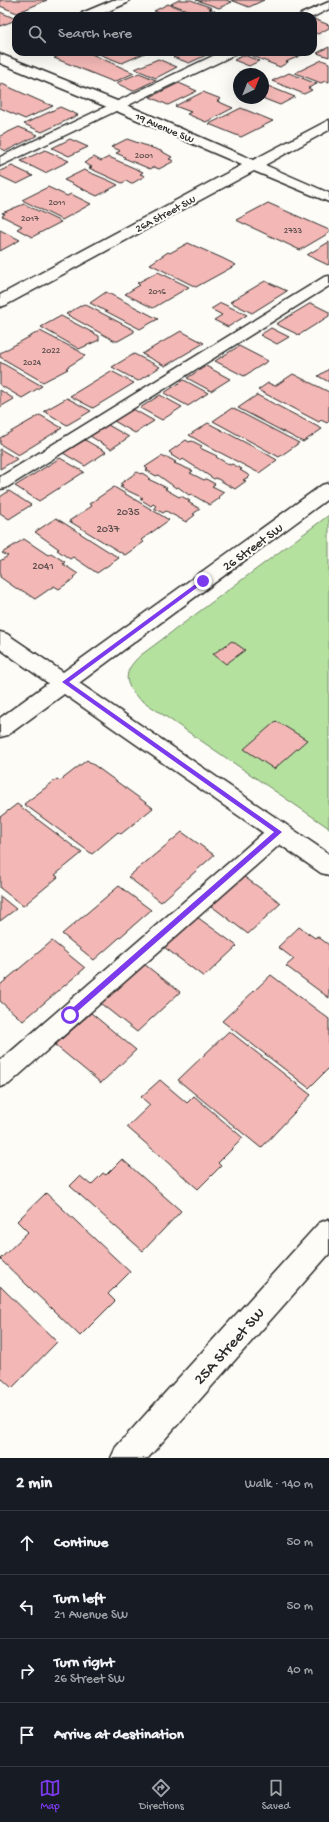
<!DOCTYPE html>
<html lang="en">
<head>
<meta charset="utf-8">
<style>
  :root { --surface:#171b24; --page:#242831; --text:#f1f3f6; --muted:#9ea1a6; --line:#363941; --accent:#7c3aed }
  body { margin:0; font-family:"Gochi Hand",sans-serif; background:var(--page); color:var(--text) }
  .compass { position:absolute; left:233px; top:68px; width:36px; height:36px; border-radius:50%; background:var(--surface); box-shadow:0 4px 16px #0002; rotate:43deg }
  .stop { position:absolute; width:12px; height:12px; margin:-9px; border:3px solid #7c3aed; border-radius:50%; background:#fff }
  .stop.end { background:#7c3aed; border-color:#fff; box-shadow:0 1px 4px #0008 }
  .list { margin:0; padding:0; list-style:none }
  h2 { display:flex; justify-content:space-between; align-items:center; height:52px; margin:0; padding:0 16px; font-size:17px }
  h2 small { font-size:13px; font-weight:400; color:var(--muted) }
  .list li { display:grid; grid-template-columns:26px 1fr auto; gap:12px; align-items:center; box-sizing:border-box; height:64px; padding:0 16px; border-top:1px solid var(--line) }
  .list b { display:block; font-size:15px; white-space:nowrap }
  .list p { margin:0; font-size:13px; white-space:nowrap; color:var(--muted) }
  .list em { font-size:13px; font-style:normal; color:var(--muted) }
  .icon { flex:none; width:22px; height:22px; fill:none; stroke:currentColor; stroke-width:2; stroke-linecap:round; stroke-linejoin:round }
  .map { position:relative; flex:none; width:329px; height:1458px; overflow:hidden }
  .search { position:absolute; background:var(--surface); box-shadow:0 4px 16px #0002; left:12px; right:12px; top:12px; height:44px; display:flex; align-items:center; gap:10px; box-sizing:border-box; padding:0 14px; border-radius:12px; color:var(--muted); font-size:15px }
  .sheet { height:308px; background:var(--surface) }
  nav { display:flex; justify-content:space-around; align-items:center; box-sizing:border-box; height:56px; border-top:1px solid var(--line); background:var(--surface); font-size:11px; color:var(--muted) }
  nav a { display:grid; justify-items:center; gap:2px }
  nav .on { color:var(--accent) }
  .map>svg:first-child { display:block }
  .green { fill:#b5e19f; stroke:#708665 }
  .building { fill:#f3b8b5; stroke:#2b2b2b }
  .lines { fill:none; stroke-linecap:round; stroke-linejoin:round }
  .lane-casing { stroke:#2b2b2b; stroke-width:3 }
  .street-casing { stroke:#2b2b2b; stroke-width:3 }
  .lane { fill:#fdfcf7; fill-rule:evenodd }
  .street { fill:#fdfcf7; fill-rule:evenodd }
  .route { fill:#7c3aed }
  .labels { text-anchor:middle; stroke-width:4; stroke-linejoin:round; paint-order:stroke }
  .far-number-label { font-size:9px; fill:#5d4e4e }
  .far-street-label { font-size:11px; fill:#2b2b2b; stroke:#fdfcf7 }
  .number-label { font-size:11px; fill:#5d4e4e }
  .street-label { font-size:13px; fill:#2b2b2b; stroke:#fdfcf7 }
  .near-street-label { font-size:16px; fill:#2b2b2b; stroke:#fdfcf7 }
</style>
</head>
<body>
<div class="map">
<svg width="329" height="1458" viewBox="0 0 329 1458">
  <rect width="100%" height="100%" fill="#fdfcf7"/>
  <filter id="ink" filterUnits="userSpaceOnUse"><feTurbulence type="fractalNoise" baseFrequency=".025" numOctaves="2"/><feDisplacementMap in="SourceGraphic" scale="8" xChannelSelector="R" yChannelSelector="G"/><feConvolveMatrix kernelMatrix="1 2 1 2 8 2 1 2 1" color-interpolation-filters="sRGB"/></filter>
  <g filter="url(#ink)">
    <!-- green -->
    <path class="green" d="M329 515V828L137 697C122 681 125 669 141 655Z"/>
    <!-- building -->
    <path class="building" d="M0 0H47L17 13 0 6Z
      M179 0H191L212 8 209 9 215 11 203 16 171 4Z
      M196 0H226L232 2 219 8Z
      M231 0H264L249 7Z
      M168 4 196 15 167 16 154 11Z
      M0 12 16 19V20L0 26Z
      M314 19 329 25V28L318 34 313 32Z
      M329 47V57L317 53Z
      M67 52H87L134 73 114 82 54 58Z
      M94 52H143L145 53 122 63Z
      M184 52H213L189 63 173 57Z
      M247 52H303L306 53 286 62H288L280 67 245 53Z
      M244 55 259 61 249 66 234 60Z
      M158 59 177 67 156 78 135 69Z
      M322 60 329 63V82L325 81 321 83 295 73Z
      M139 73 156 80 133 91 116 83Z
      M289 73 317 84 308 88 312 90 304 94 272 81Z
      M0 83 40 101 53 106 25 119 0 108Z
      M179 83 197 91 168 105 150 97Z
      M263 84 295 97 280 105 262 98Z
      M203 92 221 99 217 101 233 108 206 122 187 114 191 112 175 106Z
      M60 107 78 115 42 132 24 124Z
      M241 108 273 121 241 137 209 124Z
      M19 127 38 135 6 151 0 148V136Z
      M70 139 88 147 69 156 52 148Z
      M127 139 161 151 172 157 169 159 174 161 159 169 154 167 150 169 124 158 125 157 116 153 120 151 119 150 111 147Z
      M45 150 69 161 45 173 21 161Z
      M94 157 101 161 109 157 143 172 140 174 145 176 131 184 126 181 122 183 89 168 92 167 84 163Z
      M12 166 33 176 17 184 0 176V171Z
      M84 170 110 181 118 185 97 196 64 180Z
      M48 187 67 196 71 194 91 204 62 220 22 200Z
      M268 203 329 230V233L300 250 236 220Z
      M24 204 61 222 32 237 17 229 22 226 2 216 5 214 2 213Z
      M0 230 20 240 0 251Z
      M329 242V264L328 265 307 255Z
      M188 243 222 258 236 265 196 287 150 264 168 252 170 253Z
      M158 272 189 287 153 308 125 294 140 285 137 283Z
      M265 281 287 291 252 313 230 302Z
      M106 292 158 319 140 329 90 303Z
      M221 303 247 315 228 327 214 320 222 315 211 309Z
      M311 303 329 312V316L299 335 276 324Z
      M84 304 134 330V332L118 341H115L66 314Z
      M61 316 99 336V340L79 349 41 327Z
      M271 328 289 337 277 344 260 335Z
      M40 331 79 351 85 356 66 368 68 369 43 382 0 357V353Z
      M181 331 204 343 165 366 142 354Z
      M239 346 268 361 244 376 215 361Z
      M134 354 160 367 138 381 112 367Z
      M0 362 42 386 22 398 0 385Z
      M206 366 230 379 211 391 187 378Z
      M329 369V382L318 376Z
      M111 371 134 383 93 408 70 396Z
      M293 374 329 392V421L327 423 321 420 319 422 258 390 268 383 275 386Z
      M184 380 208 393 188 406 164 393Z
      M0 390 14 399 0 407Z
      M160 395 182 407 162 420 140 408Z
      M257 395 322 429 303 442 238 408Z
      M67 398 91 411 67 425 44 411Z
      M232 408 299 443 279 457 213 421Z
      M133 409 154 421 135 433 114 421Z
      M40 415 62 428 18 455 0 444V438Z
      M208 423 265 453 277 460 259 473 219 452H218L189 435Z
      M108 425 129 437 111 449 90 436Z
      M85 440 106 452 85 466 63 453Z
      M186 440 189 442 192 441 202 446 200 448 217 456 216 457 230 465 232 464 242 469 240 470 250 476 243 480 246 481 235 489 216 478 214 479 183 459 181 461 171 455 172 454 169 452Z
      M0 449 17 459 0 469Z
      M162 456 165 458 167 457 176 462 174 463 193 471 190 473 204 480 206 479 215 484 212 486 224 492 218 497 220 498 210 505 191 494 189 495 178 487 176 488 158 475 156 476 146 470 148 469 145 467Z
      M60 458 84 472 39 501 15 486Z
      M137 472 141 474 142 473 150 478 148 479 167 488 165 489 179 497 181 496 190 501 188 502 200 509 193 514 195 515 186 522 166 511 163 513 154 508 156 506 153 504 151 506 140 499 143 498 120 487 123 485 120 484Z
      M114 487 169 520 141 540 144 542 125 555 69 521 92 506 89 504Z
      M9 491 31 505 9 519 0 513V497Z
      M56 518 119 558 97 573 73 557 70 559 57 550 59 549 35 532Z
      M24 539 48 555 51 553 65 562 63 564 78 574 74 577 75 578 59 589 54 586 35 599 23 591H20L0 577V561L8 556 2 553Z
      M232 641 245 650 226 664 213 654Z
      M276 721 307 740 274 769 244 749Z
      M87 760 153 808 121 834 118 832 92 854 24 804 57 779 60 781Z
      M17 804 82 853 55 875 58 877 23 906 0 888V817Z
      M182 832 214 855 161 902 128 877Z
      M243 876 281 903 248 934 210 905Z
      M119 886 151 910 94 960 62 934Z
      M0 896 16 909 0 921Z
      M197 917 237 946 204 977 164 947Z
      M299 927 315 938 317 936 329 945V998L286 966 294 959 278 947Z
      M52 941 85 968 23 1021 0 1001V985Z
      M144 964 180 992 137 1032 100 1003Z
      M271 975 329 1019V1068L309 1088 222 1021Z
      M91 1013 136 1050 101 1083 55 1045Z
      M229 1031 311 1095 261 1148 178 1080Z
      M160 1080 187 1103 194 1096 243 1138 218 1163 221 1166 198 1189 127 1127 150 1105 141 1097Z
      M122 1159 181 1211 143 1251 70 1186 80 1176 91 1185 103 1173 106 1175Z
      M46 1193 130 1272 108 1294 115 1301 80 1336 0 1259 28 1232 17 1221Z
      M0 1286 57 1342 12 1388 0 1377Z"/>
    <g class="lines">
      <defs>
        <path id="lane" d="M329 2V9L313 17 299 16 301 14Z
          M221 52H236L234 55 0 166V157Z
          M329 276V286L6 488 0 489V477L324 277Z
          M279 824 287 826 290 832 287 838 9 1084 0 1087V1061L271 826Z"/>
        <path id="street" d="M113 0H129L127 3 97 16H80L82 13Z
          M0 54 122 103 253 160 329 120V130L265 165 329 193V202L254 171 6 305 0 307V295L242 165 112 109 0 63Z
          M329 483V498L79 683 329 854V875L321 873 64 694 8 735 0 737V718L48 683 0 649V632L7 634 63 672 322 485Z
          M329 1219V1254L148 1458H111L116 1447 319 1223Z"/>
      </defs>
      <!-- lane casing -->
      <use href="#lane" class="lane-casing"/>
      <!-- street casing -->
      <use href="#street" class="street-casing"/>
      <!-- lane -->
      <use href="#lane" class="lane"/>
      <!-- street -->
      <use href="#street" class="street"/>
    </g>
  </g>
  <!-- route -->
  <path class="route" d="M201 580 206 581 69 682 282 832 70 1018 66 1015 68 1012 274 832 62 682Z"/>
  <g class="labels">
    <!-- far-number labels -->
    <g class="far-number-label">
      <text x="144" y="158">2001</text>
      <text x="57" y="205">2011</text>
      <text x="30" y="221">2017</text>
      <text x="293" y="233">2733</text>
      <text x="157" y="294">2016</text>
      <text x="51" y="353">2022</text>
      <text x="32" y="365">2024</text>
    </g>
    <!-- far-street labels -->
    <g class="far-street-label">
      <text transform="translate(165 127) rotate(23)" y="4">19 Avenue SW</text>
      <text transform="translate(165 213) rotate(-28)" y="4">26A Street SW</text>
    </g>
    <!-- number labels -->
    <g class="number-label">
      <text x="128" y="515">2035</text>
      <text x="108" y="532">2037</text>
      <text x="43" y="569">2041</text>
    </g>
    <!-- street labels -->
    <g class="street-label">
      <text transform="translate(252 546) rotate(-36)" y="5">26 Street SW</text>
    </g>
    <!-- near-street labels -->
    <g class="near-street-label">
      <text transform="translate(228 1345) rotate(-48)" y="6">25A Street SW</text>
    </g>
  </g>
</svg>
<svg class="compass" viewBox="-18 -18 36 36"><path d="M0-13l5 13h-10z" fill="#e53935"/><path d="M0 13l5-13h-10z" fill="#9ea1a6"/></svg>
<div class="stop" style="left:70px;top:1015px"></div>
<div class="stop end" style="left:203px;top:581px"></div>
<div class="search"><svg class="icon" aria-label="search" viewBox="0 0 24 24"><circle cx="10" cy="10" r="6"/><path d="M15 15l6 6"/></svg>Search here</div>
</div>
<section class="sheet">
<h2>2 min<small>Walk · 140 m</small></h2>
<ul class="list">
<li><svg class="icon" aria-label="ahead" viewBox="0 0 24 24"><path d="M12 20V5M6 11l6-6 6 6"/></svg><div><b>Continue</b></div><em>50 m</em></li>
<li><svg class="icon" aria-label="left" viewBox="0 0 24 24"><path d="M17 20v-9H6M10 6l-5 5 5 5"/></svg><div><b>Turn left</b><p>21 Avenue SW</p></div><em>50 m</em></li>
<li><svg class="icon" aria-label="right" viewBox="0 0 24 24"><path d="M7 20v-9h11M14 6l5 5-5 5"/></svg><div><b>Turn right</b><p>26 Street SW</p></div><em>40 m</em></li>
<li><svg class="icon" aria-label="arrive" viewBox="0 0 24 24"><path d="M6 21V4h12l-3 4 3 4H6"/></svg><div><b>Arrive at destination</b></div></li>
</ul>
</section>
<nav>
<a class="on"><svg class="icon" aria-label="map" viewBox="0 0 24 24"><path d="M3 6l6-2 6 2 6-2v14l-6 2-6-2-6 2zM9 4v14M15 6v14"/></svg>Map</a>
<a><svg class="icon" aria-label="directions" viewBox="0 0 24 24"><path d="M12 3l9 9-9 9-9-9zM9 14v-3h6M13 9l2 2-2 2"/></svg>Directions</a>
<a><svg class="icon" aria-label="saved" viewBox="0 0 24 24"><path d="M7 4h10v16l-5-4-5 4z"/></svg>Saved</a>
</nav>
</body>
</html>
